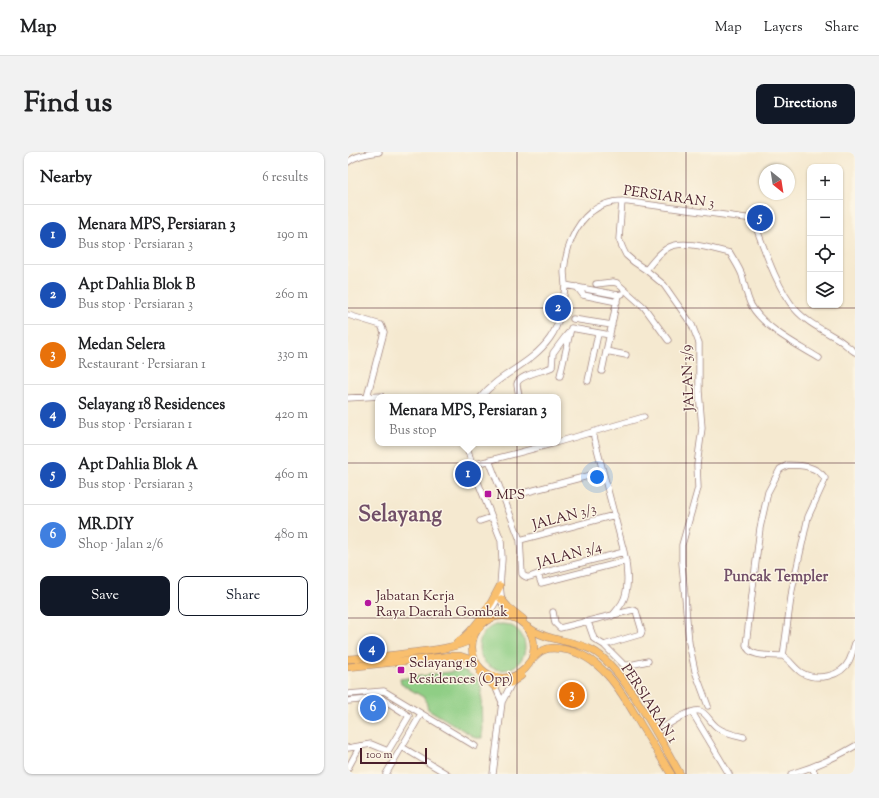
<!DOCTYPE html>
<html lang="en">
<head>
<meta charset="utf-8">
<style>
  :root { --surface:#fff; --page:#f2f2f2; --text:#202124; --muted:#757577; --line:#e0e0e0; --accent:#111827 }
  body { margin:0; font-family:"Sorts Mill Goudy",serif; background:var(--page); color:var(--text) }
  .controls { position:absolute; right:12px; top:12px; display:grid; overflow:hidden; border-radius:8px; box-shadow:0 1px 3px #0004 }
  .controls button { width:36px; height:36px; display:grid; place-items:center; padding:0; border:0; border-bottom:1px solid var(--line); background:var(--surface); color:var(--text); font:20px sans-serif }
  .compass { position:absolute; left:411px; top:12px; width:36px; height:36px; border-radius:50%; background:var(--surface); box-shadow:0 1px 3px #0004; rotate:150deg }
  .scale { position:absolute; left:12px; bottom:10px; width:67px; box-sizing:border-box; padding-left:4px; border:2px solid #4a1f2b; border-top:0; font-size:11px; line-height:14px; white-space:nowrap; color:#4a1f2b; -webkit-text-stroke:3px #fcf5e5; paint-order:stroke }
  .you { position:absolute; left:249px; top:325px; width:14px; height:14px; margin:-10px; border:3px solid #fff; border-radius:50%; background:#1a73e8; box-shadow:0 0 0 6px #1a73e833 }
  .badge { display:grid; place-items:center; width:26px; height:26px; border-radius:50%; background:var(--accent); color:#fff; font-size:13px; font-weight:700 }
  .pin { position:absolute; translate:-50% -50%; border:2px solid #fff; box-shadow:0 1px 4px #0006 }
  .popup { position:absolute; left:27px; top:242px; width:186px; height:52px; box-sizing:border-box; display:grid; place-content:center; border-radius:8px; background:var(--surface); filter:drop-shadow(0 1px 3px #0005); font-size:13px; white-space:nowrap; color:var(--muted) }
  .popup b { font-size:15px; color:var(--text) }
  .popup::after { content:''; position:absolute; left:50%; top:100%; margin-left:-8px; border:8px solid transparent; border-top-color:var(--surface) }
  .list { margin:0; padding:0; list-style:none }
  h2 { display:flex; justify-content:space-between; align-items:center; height:52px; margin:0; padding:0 16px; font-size:17px }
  h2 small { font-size:13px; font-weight:400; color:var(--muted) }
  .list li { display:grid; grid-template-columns:26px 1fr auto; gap:12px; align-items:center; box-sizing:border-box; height:60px; padding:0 16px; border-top:1px solid var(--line) }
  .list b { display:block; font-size:15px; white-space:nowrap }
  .list p { margin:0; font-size:13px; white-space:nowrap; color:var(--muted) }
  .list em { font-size:13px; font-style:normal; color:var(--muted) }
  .actions { display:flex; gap:8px; padding:12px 16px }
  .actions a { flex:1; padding:9px 0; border:1px solid var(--accent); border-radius:8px; text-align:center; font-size:14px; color:var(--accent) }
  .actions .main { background:var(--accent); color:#fff }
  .icon { flex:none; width:22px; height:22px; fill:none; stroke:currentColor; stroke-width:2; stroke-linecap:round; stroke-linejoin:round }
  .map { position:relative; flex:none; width:507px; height:622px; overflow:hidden; border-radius:8px }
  header { display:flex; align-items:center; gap:24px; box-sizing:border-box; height:56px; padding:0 20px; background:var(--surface); border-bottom:1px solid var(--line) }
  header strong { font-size:19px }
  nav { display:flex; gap:22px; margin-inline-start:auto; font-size:14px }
  .intro { display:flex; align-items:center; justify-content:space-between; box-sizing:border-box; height:96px; padding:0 24px }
  h1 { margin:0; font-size:28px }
  .button { padding:10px 18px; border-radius:8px; background:var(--accent); color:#fff; font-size:14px; font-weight:700 }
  main { display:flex; gap:24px; padding:0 24px }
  aside { flex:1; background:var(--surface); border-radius:8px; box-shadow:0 1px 3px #0004 }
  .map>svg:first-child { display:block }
  .green { fill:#8fce85; stroke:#6c7658 }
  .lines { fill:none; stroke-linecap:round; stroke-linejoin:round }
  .minor-casing { stroke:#a0847e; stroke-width:7 }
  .major-casing { stroke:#a0847e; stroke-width:8 }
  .minor { stroke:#fff; stroke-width:5.5 }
  .major { stroke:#f9bf6d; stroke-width:7 }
  .grid { fill:none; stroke:#4a1f2b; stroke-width:1; stroke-opacity:0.55 }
  .poi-dot { fill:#b5179e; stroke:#fcf5e5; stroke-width:1.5 }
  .labels { text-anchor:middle; stroke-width:3; stroke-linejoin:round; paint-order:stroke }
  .street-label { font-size:14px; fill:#4a1f2b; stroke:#fcf5e5 }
  .poi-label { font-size:14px; fill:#4a1f2b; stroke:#fcf5e5; text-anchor:start }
  .neighbourhood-label { font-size:15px; font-weight:bold; fill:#724f68; stroke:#fcf5e5 }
  .town-label { font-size:22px; font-weight:bold; fill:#724f68; stroke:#fcf5e5 }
</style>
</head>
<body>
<header>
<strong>Map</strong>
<nav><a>Map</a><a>Layers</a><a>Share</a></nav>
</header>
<div class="intro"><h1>Find us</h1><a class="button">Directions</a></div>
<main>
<aside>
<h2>Nearby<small>6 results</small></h2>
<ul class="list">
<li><span class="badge" style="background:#1a4fb4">1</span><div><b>Menara MPS, Persiaran 3</b><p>Bus stop · Persiaran 3</p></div><em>190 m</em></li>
<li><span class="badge" style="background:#1a4fb4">2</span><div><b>Apt Dahlia Blok B</b><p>Bus stop · Persiaran 3</p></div><em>260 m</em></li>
<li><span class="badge" style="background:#e8710a">3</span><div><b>Medan Selera</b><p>Restaurant · Persiaran 1</p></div><em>330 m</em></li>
<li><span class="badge" style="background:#1a4fb4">4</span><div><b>Selayang 18 Residences</b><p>Bus stop · Persiaran 1</p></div><em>420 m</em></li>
<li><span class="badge" style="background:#1a4fb4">5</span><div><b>Apt Dahlia Blok A</b><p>Bus stop · Persiaran 3</p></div><em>460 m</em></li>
<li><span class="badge" style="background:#3f7fe0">6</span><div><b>MR.DIY</b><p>Shop · Jalan 2/6</p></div><em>480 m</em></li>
</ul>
<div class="actions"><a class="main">Save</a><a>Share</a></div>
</aside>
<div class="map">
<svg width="507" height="622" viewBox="0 0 507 622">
  <rect width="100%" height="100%" fill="#fcf5e5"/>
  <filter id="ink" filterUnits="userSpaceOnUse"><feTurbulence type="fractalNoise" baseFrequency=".025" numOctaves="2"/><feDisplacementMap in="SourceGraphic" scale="8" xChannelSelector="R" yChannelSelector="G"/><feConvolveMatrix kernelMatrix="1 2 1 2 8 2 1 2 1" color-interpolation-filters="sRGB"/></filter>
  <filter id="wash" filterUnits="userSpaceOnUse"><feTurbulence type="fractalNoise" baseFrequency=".012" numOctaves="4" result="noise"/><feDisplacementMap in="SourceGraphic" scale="16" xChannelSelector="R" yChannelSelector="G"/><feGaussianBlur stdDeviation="0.9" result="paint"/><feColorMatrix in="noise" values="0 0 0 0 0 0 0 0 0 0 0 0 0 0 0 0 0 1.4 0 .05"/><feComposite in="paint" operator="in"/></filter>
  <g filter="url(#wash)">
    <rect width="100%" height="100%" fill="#f5e9d0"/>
    <!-- green -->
    <path class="green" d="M131 495a23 23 0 1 1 46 0a23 23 0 1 1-46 0Z
      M116 518 129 527 133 535 134 586H128L80 557 77 546 53 532 52 527Z"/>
  </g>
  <g filter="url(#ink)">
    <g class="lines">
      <defs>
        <path id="minor" d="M0 10C8 3 20 2 31 0
          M274 49 271 87 275 97 278 103 286 110 298 118 316 133 344 173 351 191V239L354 276 349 313 350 336 334 393V411L341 491 347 519 360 554
          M298 118C304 111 310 102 318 97 333 86 365 97 382 101 386 108 391 115 394 123 397 133 398 143 403 153 416 176 448 192 471 206
          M248 132 265 130 269 131 296 155 320 188
          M217 133 270 143 274 142
          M229 135 235 143 269 150
          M0 163 33 173 36 180 19 245
          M225 167 264 173
          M258 199 278 203
          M254 219 270 143
          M212 224 223 176 262 183
          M240 229 250 182
          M133 245C152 221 183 213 202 186 212 172 215 152 217 134 217 129 216 124 216 119 218 97 226 74 243 60 252 53 263 49 274 49L405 67C415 93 429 137 447 157 458 170 475 178 490 187 496 191 501 196 507 200
          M171 245C171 241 169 236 169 232 170 223 196 219 204 215L205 201 217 185 222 179
          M0 246 33 244
          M245 281 276 400C279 414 282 438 274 451 271 456 267 460 264 464
          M210 290 296 265
          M118 291 126 320 153 388 154 407 152 434 154 451 158 460 166 466
          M141 308 172 388 174 422C179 428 184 424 190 422L276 400
          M124 313 207 291
          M440 313C454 313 468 314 477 326L476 330 460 365 458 374 444 438 435 504C424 503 401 506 398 493L412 376 420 340 432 317Z
          M156 346 255 320
          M132 369 144 365
          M172 388 267 363
          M190 422 193 431 278 409
          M205 460 207 471 212 476 285 458 288 459 294 479 293 482 256 493
          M136 470 152 443
          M240 470 246 487 256 493 276 513H282L300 509
          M435 504C442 508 447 517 454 521 469 529 493 525 501 509 504 503 505 497 507 491
          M142 523 154 550
          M0 542 36 539 127 594
          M0 549 33 546 61 564 40 599 23 592 0 596
          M344 560 381 622
          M308 580C317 575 342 556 352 559 359 561 363 572 370 576 377 581 387 583 396 585
          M54 595 99 622
          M464 615 467 622
          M0 616 12 594
          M38 622 73 562
          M145 622 154 550 168 523
          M443 622C466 615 487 606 507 594"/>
        <path id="major" d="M153 447 160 455 175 467
          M124 495a31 31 0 1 1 62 0a31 31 0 1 1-62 0Z
          M178 474C201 491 221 486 244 498 274 513 314 591 332 622
          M109 491C127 478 143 453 152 434
          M0 507C21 506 41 504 62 501 83 498 105 497 125 487
          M180 512C185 507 189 500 196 498 202 495 207 496 214 497 254 502 276 544 294 575 304 591 313 606 323 622
          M0 515 104 504H112L127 509
          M133 521 147 535
          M163 531 173 524"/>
      </defs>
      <!-- minor casing -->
      <use href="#minor" class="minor-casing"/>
      <!-- major casing -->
      <use href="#major" class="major-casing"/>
      <!-- minor -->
      <use href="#minor" class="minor"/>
      <!-- major -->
      <use href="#major" class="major"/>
    </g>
  </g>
  <!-- grid -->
  <path class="grid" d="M169 0V622M338 0V622M0 156H507M0 311H507M0 466H507"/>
  <!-- markers -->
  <g class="poi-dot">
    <rect x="136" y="338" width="8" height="8" rx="2"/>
    <circle cx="20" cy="451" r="4"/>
    <rect x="49" y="514" width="8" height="8" rx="2"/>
  </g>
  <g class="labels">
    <!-- street labels -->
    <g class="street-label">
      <text transform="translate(321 44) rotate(8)" y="5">PERSIARAN 3</text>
      <text transform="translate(339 226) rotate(-93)" y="5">JALAN 3/9</text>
      <text transform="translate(216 364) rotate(-15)" y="5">JALAN 3/3</text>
      <text transform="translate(221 402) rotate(-15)" y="5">JALAN 3/4</text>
      <text transform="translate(302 551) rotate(57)" y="5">PERSIARAN 1</text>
    </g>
    <!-- poi labels -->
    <g class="poi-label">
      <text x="148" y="347">MPS</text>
      <text x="28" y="448">Jabatan Kerja<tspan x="28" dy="16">Raya Daerah Gombak</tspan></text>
      <text x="61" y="515">Selayang 18<tspan x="61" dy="16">Residences (Opp)</tspan></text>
    </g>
    <!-- neighbourhood labels -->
    <g class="neighbourhood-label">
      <text x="428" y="429">Puncak Templer</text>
    </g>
    <!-- town labels -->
    <g class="town-label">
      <text x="52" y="369">Selayang</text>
    </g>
  </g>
</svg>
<div class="controls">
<button>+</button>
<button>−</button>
<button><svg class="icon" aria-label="locate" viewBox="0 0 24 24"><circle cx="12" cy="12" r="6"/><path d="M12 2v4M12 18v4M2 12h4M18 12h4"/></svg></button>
<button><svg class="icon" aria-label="layers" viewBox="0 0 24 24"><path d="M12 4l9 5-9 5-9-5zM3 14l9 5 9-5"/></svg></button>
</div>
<svg class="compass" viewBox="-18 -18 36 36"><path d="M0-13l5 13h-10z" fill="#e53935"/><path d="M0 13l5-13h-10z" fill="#757577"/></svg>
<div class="scale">100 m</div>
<div class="you"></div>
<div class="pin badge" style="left:120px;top:322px;background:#1a4fb4">1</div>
<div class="popup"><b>Menara MPS, Persiaran 3</b>Bus stop</div>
<div class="pin badge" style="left:210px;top:156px;background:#1a4fb4">2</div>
<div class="pin badge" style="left:224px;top:543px;background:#e8710a">3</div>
<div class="pin badge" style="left:24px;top:497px;background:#1a4fb4">4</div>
<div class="pin badge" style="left:412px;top:66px;background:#1a4fb4">5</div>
<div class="pin badge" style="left:25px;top:556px;background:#3f7fe0">6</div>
</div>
</main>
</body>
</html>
